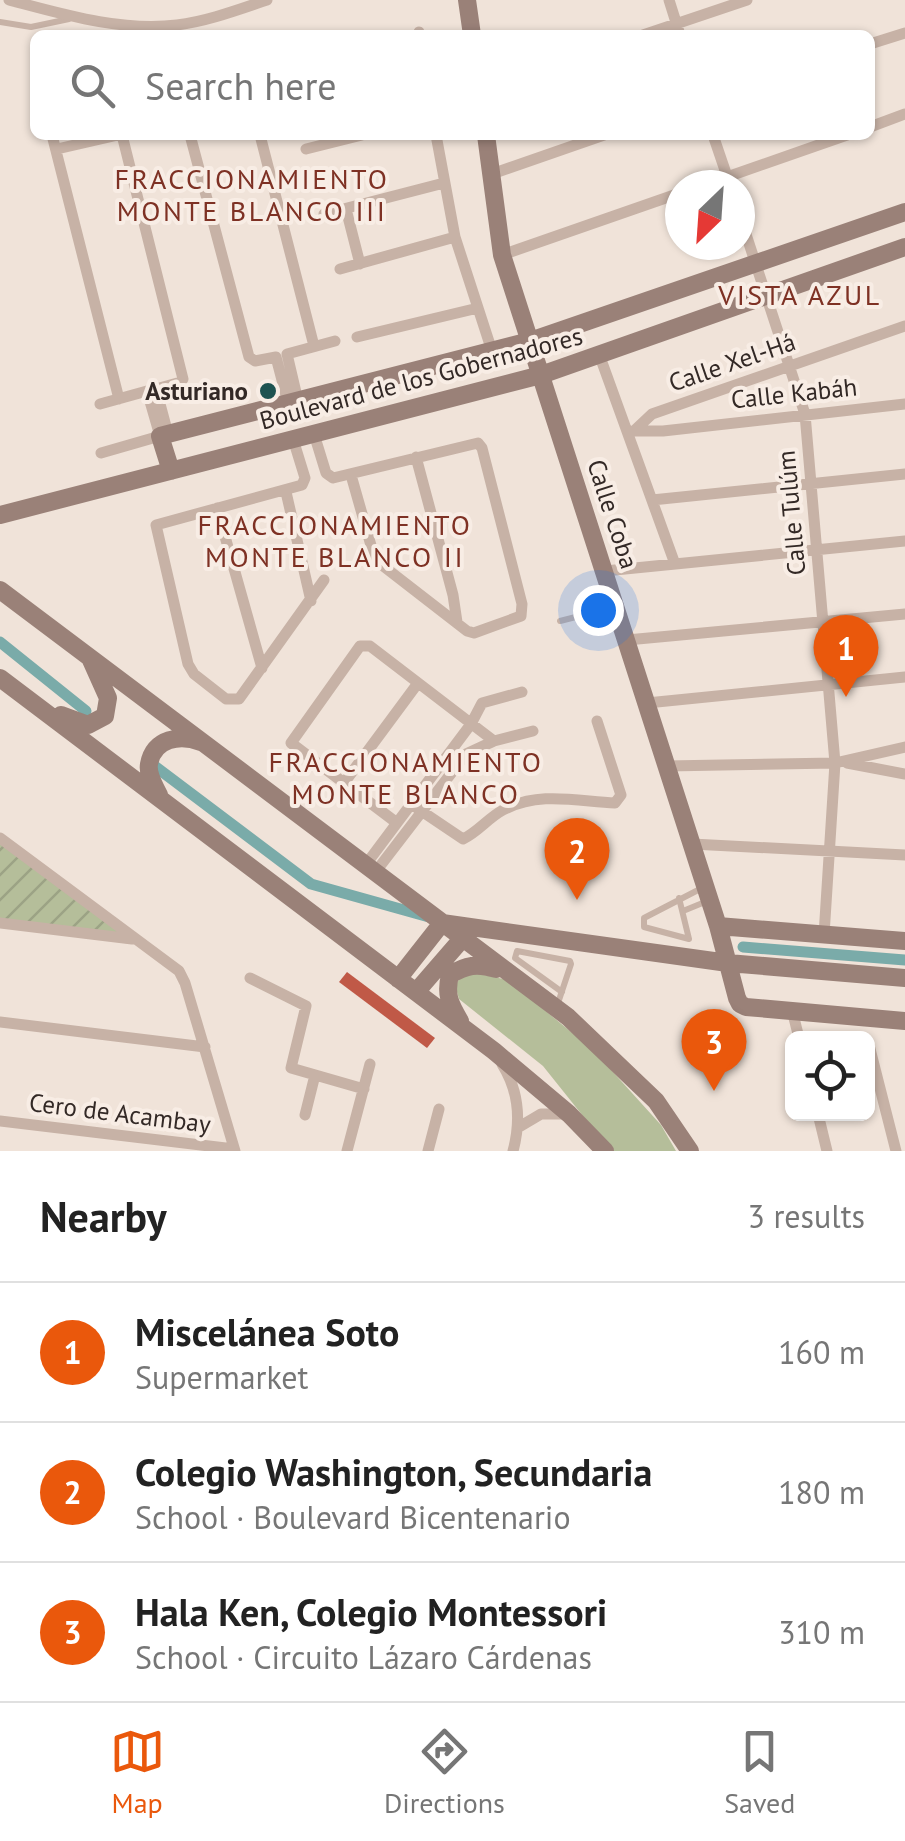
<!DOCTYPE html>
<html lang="en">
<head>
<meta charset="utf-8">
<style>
  :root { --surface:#fff; --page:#f2f2f2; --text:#222; --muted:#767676; --line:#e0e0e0; --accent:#ea580c }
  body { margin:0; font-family:"PT Sans",sans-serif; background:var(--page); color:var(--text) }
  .controls { position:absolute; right:30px; bottom:30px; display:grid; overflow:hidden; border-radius:15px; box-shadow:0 2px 8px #0004 }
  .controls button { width:90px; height:90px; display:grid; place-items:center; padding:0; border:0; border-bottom:2px solid var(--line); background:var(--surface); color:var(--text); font:50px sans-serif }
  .compass { position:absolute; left:665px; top:170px; width:90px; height:90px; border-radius:50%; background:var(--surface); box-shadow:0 2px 8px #0004; rotate:205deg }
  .you { position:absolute; left:598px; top:610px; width:35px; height:35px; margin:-25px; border:8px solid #fff; border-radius:50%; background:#1a73e8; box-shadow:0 0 0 15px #1a73e833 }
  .badge { display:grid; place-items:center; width:65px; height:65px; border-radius:50%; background:var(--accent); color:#fff; font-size:32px; font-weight:700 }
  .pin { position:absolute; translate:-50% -82px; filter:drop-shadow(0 2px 5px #0008) }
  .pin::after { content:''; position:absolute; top:52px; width:35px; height:30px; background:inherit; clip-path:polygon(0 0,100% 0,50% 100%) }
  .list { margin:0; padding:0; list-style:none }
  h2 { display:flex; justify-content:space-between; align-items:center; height:130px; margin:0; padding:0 40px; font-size:42px }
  h2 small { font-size:32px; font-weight:400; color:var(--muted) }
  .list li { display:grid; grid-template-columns:65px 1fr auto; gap:30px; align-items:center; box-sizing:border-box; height:140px; padding:0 40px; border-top:2px solid var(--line) }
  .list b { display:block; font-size:38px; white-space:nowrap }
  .list p { margin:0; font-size:32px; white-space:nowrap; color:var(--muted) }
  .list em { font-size:32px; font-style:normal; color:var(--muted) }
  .icon { flex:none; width:55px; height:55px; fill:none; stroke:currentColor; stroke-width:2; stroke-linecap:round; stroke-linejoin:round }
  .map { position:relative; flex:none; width:905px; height:1151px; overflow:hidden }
  .search { position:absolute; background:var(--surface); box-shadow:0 2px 8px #0004; left:30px; right:30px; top:30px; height:110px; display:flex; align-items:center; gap:25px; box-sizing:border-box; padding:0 35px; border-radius:15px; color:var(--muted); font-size:38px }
  .sheet { height:550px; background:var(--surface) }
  nav { display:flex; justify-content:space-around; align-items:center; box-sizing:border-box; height:140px; border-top:2px solid var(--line); background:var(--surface); font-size:28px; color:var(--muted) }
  nav a { display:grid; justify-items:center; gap:5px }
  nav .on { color:var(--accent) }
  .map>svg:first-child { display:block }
  .park { fill:#b5be9a }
  .garden { fill:url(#garden-furrows) }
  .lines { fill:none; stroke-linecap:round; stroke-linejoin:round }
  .canal { stroke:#7aaba9; stroke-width:11 }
  .building { fill:#c05947 }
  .lane { stroke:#c7b2a6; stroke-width:6 }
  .street { stroke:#c7b2a6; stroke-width:11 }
  .secondary { stroke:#9a8178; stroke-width:18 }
  .poi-dot { fill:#1e5351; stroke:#f8ede5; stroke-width:4 }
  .labels { text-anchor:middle; stroke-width:8; stroke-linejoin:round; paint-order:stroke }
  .street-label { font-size:25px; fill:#332926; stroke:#f8ede5 }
  .poi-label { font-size:25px; font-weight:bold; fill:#332926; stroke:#f8ede5; text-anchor:end }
  .neighbourhood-label { font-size:28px; letter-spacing:2.5px; fill:#7e3124; stroke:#f8ede5 }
</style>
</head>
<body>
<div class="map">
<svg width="905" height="1151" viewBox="0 0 905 1151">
  <defs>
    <pattern id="garden-furrows" width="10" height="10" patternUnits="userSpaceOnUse" patternTransform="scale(2.5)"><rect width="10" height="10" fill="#b5be9a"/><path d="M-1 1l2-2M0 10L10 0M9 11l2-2" fill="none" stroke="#9ca385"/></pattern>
  </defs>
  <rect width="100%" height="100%" fill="#f0e3d9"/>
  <!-- park -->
  <path class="park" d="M466 971 508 980 593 1050 661 1125 676 1151H611L543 1066 459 999 455 985Z"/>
  <!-- garden -->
  <path class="garden" d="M0 838 132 939 0 923Z"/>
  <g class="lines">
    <!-- canal -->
    <path class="canal" d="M0 642 86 711
      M148 761 311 884 429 917
      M743 947 905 960"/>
  </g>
  <!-- building -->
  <path class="building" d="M347 972 435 1038 427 1048 339 982Z"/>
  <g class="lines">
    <!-- lane -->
    <path class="lane" d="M0 22 31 27 69 19
      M560 621 611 608
      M679 898 689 939 644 927V918L702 888
      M683 911 705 902
      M557 1006 571 964 570 961 517 951 515 958 562 992"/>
    <!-- street -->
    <path class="street" d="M9 0C62 14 122 32 177 25 208 21 237 10 267 0
      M669 0 680 35
      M419 32 420 35
      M643 35 747 0
      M870 44 905 33
      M870 127 905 114
      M52 135 119 399
      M122 135 183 379 181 382 156 389 168 434
      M190 135 249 357 255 361 276 357 288 403
      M260 135 314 346
      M436 135 455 237 492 351
      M713 135 730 185
      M57 149 118 135
      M306 149 362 135
      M489 175 604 135
      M704 185 847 135
      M346 209 360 264
      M324 214 444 183
      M740 216 805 414 835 763 824 935
      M502 255 680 193
      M340 269 455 237
      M357 337 478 308
      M599 354 675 564
      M298 401 287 354 335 341
      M100 404 147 391 160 436 101 453
      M635 430 652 414 905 326
      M632 431H663L905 404
      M314 434 326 473 333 478 478 443 482 448 522 604 521 616 474 633 467 631 378 562 372 549 351 475
      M293 439 305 478 302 485 156 525 188 664 194 674 226 699H239L324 580
      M416 457 453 595 457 622
      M286 492 311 601
      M652 500 905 474
      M217 508 262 668
      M605 571 905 541
      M627 640 905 614
      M647 703 905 677
      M847 763 905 774
      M667 766 835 763 905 747
      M344 783 418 683
      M411 804 463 839C478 832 488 818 503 810 539 791 576 801 615 803L621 795 597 721
      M397 823 291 743 360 646H370L494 741
      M0 838 179 971 185 983 235 1151
      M692 844 905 855
      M367 863 471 724 482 703 522 692
      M377 870 466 754 494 741 533 731
      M0 923 132 939
      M250 978 306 1006 291 1068 364 1089
      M792 1010 799 1038
      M0 1022 205 1047
      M868 1041 896 1151
      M502 1064C519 1091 521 1121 513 1151
      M818 1114 827 1151
      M305 1115 315 1075
      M0 1121 234 1149
      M519 1127 541 1114H566
      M347 1151 370 1064
      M428 1151 439 1109"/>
    <!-- secondary -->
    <path class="secondary" d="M467 0 472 35
      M486 135 502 255 718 926 737 998 740 1004 746 1007 905 1021
      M171 471 160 436 530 341 905 212
      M0 515 541 375 905 247
      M0 590 568 1017 656 1101 690 1151
      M0 678 494 1051 569 1114 605 1151
      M61 715 88 725 105 716 108 698 91 660
      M159 795C155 786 147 775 149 764 154 738 180 734 201 742
      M718 926 905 941
      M398 979 442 923 728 963 905 978
      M416 992 468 932
      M460 1021C450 1004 445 995 450 975 466 965 477 963 496 969"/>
  </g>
  <!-- markers -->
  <circle class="poi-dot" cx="268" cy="391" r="10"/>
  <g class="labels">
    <!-- street labels -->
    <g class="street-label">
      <text transform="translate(732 362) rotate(-19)" y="9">Calle Xel-Há</text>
      <text transform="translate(421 378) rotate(-15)" y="9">Boulevard de los Gobernadores</text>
      <text transform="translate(794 393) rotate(-6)" y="9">Calle Kabáh</text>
      <text transform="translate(791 513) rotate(-95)" y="9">Calle Tulúm</text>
      <text transform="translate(613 514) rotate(72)" y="9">Calle Coba</text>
      <text transform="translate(120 1113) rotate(7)" y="9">Cero de Acambay</text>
    </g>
    <!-- poi labels -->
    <g class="poi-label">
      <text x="248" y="400">Asturiano</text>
    </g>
    <!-- neighbourhood labels -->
    <g class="neighbourhood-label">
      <text x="252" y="189">FRACCIONAMIENTO<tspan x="252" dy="32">MONTE BLANCO III</tspan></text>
      <text x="800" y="305">VISTA AZUL</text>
      <text x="335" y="535">FRACCIONAMIENTO<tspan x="335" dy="32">MONTE BLANCO II</tspan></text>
      <text x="406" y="772">FRACCIONAMIENTO<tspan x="406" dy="32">MONTE BLANCO</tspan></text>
    </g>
  </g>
</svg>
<div class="controls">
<button><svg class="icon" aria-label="locate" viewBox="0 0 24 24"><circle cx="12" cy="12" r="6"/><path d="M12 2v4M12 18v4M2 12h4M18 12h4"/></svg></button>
</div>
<svg class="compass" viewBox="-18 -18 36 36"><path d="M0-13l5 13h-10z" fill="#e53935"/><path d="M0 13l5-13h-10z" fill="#767676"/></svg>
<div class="you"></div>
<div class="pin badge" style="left:846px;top:697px">1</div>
<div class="pin badge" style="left:577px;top:900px">2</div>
<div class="pin badge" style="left:714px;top:1091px">3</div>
<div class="search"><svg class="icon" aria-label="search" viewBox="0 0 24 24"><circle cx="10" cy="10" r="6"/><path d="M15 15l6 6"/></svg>Search here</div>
</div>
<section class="sheet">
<h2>Nearby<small>3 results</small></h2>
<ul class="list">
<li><span class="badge">1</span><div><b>Miscelánea Soto</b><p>Supermarket</p></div><em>160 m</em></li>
<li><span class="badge">2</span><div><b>Colegio Washington, Secundaria</b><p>School · Boulevard Bicentenario</p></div><em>180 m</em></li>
<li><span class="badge">3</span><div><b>Hala Ken, Colegio Montessori</b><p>School · Circuito Lázaro Cárdenas</p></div><em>310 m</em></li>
</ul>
</section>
<nav>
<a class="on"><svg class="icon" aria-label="map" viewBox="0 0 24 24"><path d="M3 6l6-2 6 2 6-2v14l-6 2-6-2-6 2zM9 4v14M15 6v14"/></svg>Map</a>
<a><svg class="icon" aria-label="directions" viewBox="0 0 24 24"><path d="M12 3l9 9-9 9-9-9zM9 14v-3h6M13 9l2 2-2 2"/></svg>Directions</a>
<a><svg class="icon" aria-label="saved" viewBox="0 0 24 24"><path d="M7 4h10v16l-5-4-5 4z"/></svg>Saved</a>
</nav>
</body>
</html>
